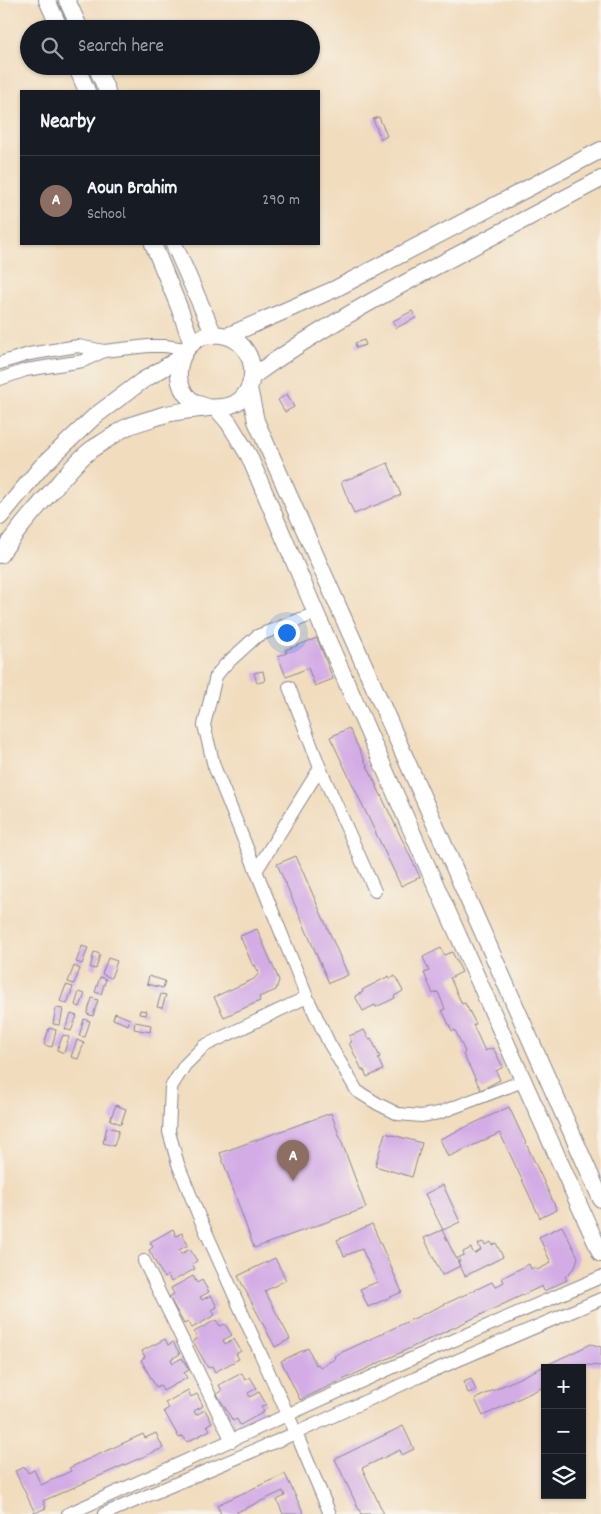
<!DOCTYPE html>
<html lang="en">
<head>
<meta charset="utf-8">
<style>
  :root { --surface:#171b24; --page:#20242c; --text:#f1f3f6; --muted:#9ea1a6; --line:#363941; --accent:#1f6fb2 }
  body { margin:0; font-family:Dekko,sans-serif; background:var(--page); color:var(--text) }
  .controls { position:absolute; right:15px; bottom:15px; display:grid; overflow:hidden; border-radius:0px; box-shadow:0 1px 4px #0004 }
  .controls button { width:45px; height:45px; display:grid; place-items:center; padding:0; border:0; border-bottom:1px solid var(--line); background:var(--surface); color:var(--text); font:25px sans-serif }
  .you { position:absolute; left:286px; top:632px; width:18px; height:18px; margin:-12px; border:4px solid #fff; border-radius:50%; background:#1a73e8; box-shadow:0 0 0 8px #1a73e833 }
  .badge { display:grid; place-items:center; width:32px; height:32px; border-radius:50%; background:var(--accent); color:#fff; font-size:16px; font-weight:700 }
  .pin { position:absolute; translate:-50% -41px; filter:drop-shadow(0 1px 2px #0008) }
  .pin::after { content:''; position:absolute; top:26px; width:18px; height:15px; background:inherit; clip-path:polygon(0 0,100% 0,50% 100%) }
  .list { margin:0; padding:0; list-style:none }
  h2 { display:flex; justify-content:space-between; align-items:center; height:65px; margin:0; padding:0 20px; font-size:21px }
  h2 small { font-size:16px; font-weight:400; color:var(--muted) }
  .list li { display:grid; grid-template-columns:32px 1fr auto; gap:15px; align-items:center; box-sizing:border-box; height:90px; padding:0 20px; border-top:1px solid var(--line) }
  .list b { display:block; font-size:19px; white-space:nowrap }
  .list p { margin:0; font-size:16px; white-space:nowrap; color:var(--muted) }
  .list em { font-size:16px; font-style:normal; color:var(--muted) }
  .icon { flex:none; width:28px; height:28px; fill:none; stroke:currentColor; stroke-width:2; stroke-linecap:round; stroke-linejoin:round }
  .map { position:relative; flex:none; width:601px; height:1514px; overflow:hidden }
  .search { position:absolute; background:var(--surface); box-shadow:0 1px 4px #0004; left:20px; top:20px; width:300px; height:55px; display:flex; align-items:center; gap:12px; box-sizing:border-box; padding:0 18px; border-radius:28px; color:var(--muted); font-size:19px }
  .panel { position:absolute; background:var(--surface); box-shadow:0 1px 4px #0004; left:20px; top:90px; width:300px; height:155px; border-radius:0px }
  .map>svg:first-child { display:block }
  .building { fill:#d3ace6 }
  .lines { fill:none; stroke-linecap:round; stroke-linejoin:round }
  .minor-casing { stroke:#86868e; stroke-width:14 }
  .major-casing { stroke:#86868e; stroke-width:18 }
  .minor { stroke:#fff; stroke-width:12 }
  .major { stroke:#fff; stroke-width:16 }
</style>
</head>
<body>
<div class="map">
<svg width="601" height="1514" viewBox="0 0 601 1514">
  <rect width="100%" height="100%" fill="#f7f3e8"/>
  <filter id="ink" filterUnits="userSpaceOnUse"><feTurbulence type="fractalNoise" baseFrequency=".02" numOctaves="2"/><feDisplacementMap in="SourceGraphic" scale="10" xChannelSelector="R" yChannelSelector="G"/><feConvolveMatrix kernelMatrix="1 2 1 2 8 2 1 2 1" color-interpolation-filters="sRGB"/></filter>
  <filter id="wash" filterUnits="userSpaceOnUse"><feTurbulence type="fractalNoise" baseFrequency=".0096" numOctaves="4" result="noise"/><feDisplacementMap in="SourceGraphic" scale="20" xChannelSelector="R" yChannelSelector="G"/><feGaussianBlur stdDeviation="1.12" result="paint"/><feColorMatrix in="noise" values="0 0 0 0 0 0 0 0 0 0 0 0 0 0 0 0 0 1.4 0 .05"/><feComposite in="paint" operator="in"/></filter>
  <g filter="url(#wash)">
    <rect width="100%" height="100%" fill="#f1dcbd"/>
    <g id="blocks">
      <!-- building -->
      <path class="building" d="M379 117 387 136 381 139 373 119Z
        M412 311 416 318 396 328 393 321Z
        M364 340 366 345 356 348 355 343Z
        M287 394 294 407 285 412 278 400Z
        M388 463 401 495 354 514 341 482Z
        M317 638 333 679 315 686 308 668 286 677 278 656 287 653 285 650Z
        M263 671 265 681 257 683 254 673Z
        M349 728 420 877 401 886 330 737Z
        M296 856 348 975 329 983 277 864Z
        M257 929 279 980 276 990 259 997 260 1001 224 1017 214 997 254 979 259 973 255 965 253 966 240 936Z
        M82 946 88 948 82 964 76 962Z
        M441 948 444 955 452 952 462 972 450 978 462 1004 465 1003 476 1024 473 1025 485 1051 493 1048 503 1067 496 1071 500 1080 481 1090 463 1054 465 1052 455 1030 452 1031 442 1010 445 1009 438 992 433 994 424 973 429 971 423 957Z
        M94 952 100 954 96 969 90 968Z
        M108 958 117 961 111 978 102 974Z
        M74 966 80 969 74 984 68 982Z
        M149 976 165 981 163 988 147 984Z
        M389 976 390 979 395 976 403 991 394 996 395 998 376 1007 375 1005 363 1011 355 996 363 992 362 990Z
        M100 977 106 979 101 994 95 992Z
        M66 985 73 987 67 1004 60 1001Z
        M79 992 85 994 80 1007 75 1005Z
        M161 994 166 995 162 1008 157 1007Z
        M92 998 98 1000 93 1016 87 1014Z
        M56 1008 63 1009 60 1025 53 1024Z
        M140 1010 147 1011 146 1015 139 1014Z
        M115 1013 130 1019 128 1025 113 1019Z
        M71 1014 77 1016 71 1031 65 1029Z
        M84 1019 90 1021 85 1037 79 1036Z
        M135 1022 151 1025 150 1032 134 1029Z
        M49 1028 56 1030 52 1047 44 1045Z
        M364 1030 369 1039 371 1038 380 1057 378 1058 383 1070 367 1077 364 1070H362L349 1043 352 1042 349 1036Z
        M63 1035 69 1037 64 1053 57 1050Z
        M77 1040 84 1043 78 1059 71 1057Z
        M116 1105 126 1109 121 1124 110 1120Z
        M509 1107 557 1210 540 1218 500 1133 448 1157 440 1139Z
        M331 1113 366 1208 254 1248 220 1153Z
        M107 1127 119 1130 114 1146 103 1143Z
        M385 1133 422 1143 412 1177 375 1166Z
        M443 1185 460 1222 443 1230 425 1194Z
        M372 1224 402 1292 368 1307 360 1289 377 1282 362 1249 344 1256 337 1240Z
        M562 1226 578 1257 575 1267 565 1277 567 1280 544 1291 542 1286 300 1400 281 1361 308 1348 316 1365 318 1364 320 1367 335 1359 334 1356 492 1282 495 1287 504 1282 502 1278 529 1264 531 1269 535 1267 537 1270 551 1263 539 1237Z
        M173 1229 176 1236 182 1233 188 1245 179 1250 181 1254 190 1249 197 1261 192 1264 195 1269 171 1282 168 1275 164 1278 149 1250 153 1247 150 1242Z
        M442 1230 460 1266 442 1275 424 1238Z
        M483 1242 485 1245 491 1242 492 1245 496 1243 503 1257 465 1276 458 1262 460 1261 458 1258 464 1255 463 1252 471 1248 474 1254 481 1250 478 1244Z
        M275 1258 286 1280 265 1291 290 1339 275 1347 238 1276Z
        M193 1276 197 1283 202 1280 209 1292 200 1297 202 1300 211 1295 217 1307 212 1310 215 1315 192 1328 188 1322 184 1324 169 1297 174 1294 171 1288Z
        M216 1320 220 1326 225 1324 232 1335 223 1340 225 1344 234 1339 241 1351 236 1354 239 1359 215 1372 212 1366 208 1368 193 1341 197 1338 194 1332Z
        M165 1339 168 1345 173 1342 180 1354 171 1359 173 1363 182 1358 189 1370 184 1373 187 1378 163 1391 160 1385 156 1387 141 1360 145 1357 142 1351Z
        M591 1344 601 1347V1366L587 1365 582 1368H545V1386L483 1416 475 1399Z
        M242 1373 245 1380 250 1377 257 1388 248 1393 250 1397 259 1392 266 1404 261 1407 264 1412 240 1425 237 1419 233 1421 217 1394 222 1391 219 1385Z
        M471 1379 476 1390 468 1393 464 1382Z
        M188 1390 191 1397 197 1394 203 1406 194 1411 196 1415 205 1410 212 1422 207 1425 210 1430 187 1442 183 1436 179 1438 164 1411 169 1408 165 1403Z
        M403 1426 414 1449 402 1455 400 1450 362 1468 384 1514H361L335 1459Z
        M156 1433 163 1448 43 1501 46 1508 35 1513 15 1471 25 1467 28 1473 34 1470 41 1485 71 1471 69 1468 143 1434 145 1438Z
        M285 1474 304 1514H283L277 1500 285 1496 283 1491 233 1514H221L217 1505Z"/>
    </g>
  </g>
  <g filter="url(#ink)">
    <use href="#blocks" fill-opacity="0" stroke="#86868e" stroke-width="1"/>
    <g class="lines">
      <defs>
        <path id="minor" d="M0 363 29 354 78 346 104 351 148 346H165L186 349
          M0 379 26 370 83 361 104 351
          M320 768 375 891
          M256 871 320 768 289 687
          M307 997 214 766 204 725 216 676 224 666 257 636 316 613
          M144 1261 232 1441
          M68 1514 431 1350 601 1277
          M104 1514 296 1433 416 1378 601 1299
          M330 1514 296 1433 198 1214 178 1164 169 1132 171 1087 185 1065 204 1046 307 997 329 1043 357 1091 378 1104 398 1114 421 1116 439 1113 523 1081"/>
        <path id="major" d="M47 0 60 29
          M67 0 80 29
          M76 66 87 91
          M96 66 107 91
          M153 244 179 307 192 344
          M174 244 214 335
          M227 336 335 289 601 150
          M253 376C314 332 380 296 446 261 498 234 549 206 601 179
          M249 388 256 421 601 1199
          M217 409 229 423 249 456 316 613 420 850 601 1254
          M0 517 41 467 95 416 142 381 182 357
          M0 555C15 533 32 513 50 493 63 478 76 461 92 449 98 445 105 441 111 437 116 434 122 429 127 427 138 422 152 419 163 415 177 411 194 410 208 408 220 407 230 408 240 400 261 381 254 344 226 336 184 324 161 383 196 403 200 405 206 406 210 408"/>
      </defs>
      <!-- minor casing -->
      <use href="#minor" class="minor-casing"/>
      <!-- major casing -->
      <use href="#major" class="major-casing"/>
      <!-- minor -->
      <use href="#minor" class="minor"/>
      <!-- major -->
      <use href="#major" class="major"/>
    </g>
  </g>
</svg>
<div class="controls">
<button>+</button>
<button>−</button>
<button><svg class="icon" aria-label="layers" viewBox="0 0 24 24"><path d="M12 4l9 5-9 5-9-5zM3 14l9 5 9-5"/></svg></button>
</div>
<div class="you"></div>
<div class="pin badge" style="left:293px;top:1181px;background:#8d6e63">A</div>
<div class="search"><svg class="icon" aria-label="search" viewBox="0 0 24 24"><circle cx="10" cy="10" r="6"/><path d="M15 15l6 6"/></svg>Search here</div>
<section class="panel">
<h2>Nearby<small></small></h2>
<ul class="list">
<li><span class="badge" style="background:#8d6e63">A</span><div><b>Aoun Brahim</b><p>School</p></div><em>290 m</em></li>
</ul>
</section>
</div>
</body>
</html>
